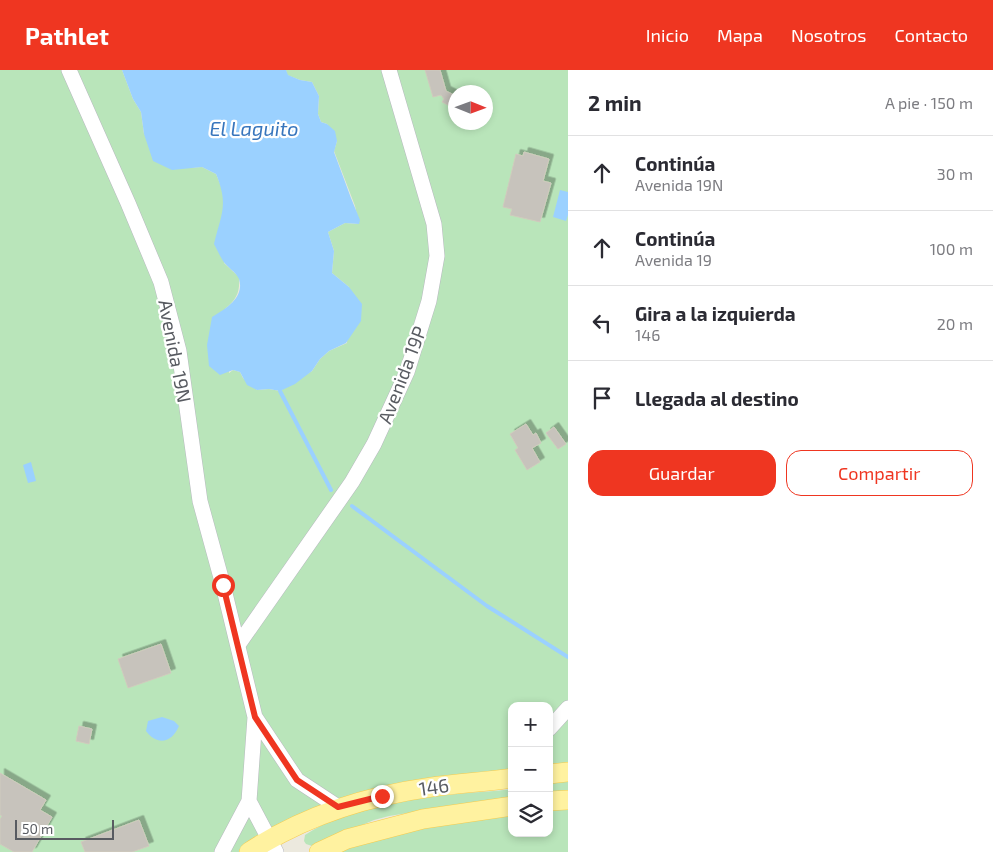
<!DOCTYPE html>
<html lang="es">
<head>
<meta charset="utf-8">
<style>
  :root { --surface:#fff; --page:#f2f2f3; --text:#2b2b33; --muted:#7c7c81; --line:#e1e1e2; --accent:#ef3621 }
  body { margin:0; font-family:"Exo 2",sans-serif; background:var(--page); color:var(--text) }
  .controls { position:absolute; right:15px; bottom:15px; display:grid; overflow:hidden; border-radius:10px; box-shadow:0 2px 8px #0003 }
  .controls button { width:45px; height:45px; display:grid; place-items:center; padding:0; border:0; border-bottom:1px solid var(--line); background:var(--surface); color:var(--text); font:25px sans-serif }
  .compass { position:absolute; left:448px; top:15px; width:45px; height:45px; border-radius:50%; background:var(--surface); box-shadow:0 2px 8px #0003; rotate:91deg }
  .scale { position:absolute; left:15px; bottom:12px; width:99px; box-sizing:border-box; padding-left:5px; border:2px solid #585b61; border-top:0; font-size:14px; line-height:18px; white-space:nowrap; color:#585b61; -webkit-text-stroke:4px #fff; paint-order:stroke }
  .stop { position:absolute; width:15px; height:15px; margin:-11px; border:4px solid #ef3621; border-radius:50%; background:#fff }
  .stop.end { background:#ef3621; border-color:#fff; box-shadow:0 1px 5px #0008 }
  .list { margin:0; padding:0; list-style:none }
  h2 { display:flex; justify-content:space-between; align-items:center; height:65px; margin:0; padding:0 20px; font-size:21px }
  h2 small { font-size:16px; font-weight:400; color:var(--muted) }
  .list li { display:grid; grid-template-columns:32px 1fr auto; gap:15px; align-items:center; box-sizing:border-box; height:75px; padding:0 20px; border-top:1px solid var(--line) }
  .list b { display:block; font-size:19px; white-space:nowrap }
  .list p { margin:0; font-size:16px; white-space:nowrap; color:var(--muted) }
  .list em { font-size:16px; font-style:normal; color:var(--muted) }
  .actions { display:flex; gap:10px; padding:15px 20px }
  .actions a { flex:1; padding:11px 0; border:1px solid var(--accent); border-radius:15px; text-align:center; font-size:18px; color:var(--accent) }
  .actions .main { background:var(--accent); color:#fff }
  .icon { flex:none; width:28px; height:28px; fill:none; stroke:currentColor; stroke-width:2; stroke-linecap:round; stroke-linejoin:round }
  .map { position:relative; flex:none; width:568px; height:782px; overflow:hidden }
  header { display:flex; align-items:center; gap:30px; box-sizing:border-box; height:70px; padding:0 25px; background:var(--accent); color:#fff }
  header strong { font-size:24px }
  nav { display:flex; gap:28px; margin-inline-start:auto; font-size:18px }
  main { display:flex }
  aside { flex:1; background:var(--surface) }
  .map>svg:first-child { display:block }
  .green { fill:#b9e5ba; fill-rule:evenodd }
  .water { fill:#9bd1ff }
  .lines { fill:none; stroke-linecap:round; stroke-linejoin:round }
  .stream { stroke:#9bd1ff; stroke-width:4 }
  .building { fill:#c7c3bc; stroke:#d0cbbd; filter:url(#shadow) }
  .minor-casing { stroke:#b7b9bf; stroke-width:16 }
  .major-casing { stroke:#f6cb4d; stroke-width:20 }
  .minor { stroke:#fff; stroke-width:15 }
  .major { stroke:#fff2a0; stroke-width:19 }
  .route { stroke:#ef3621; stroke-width:6 }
  .labels { text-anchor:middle; stroke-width:4.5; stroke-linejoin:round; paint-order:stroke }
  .street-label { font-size:19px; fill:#585b61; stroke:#fff }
  .water-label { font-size:20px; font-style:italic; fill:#3876bd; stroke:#fff }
</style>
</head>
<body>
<header>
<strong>Pathlet</strong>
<nav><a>Inicio</a><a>Mapa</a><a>Nosotros</a><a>Contacto</a></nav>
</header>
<main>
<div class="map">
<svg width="568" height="782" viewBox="0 0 568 782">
  <defs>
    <filter id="shadow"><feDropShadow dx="4.5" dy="-4.5" stdDeviation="0" flood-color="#0004"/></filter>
  </defs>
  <rect width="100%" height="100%" fill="#ece9de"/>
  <!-- green -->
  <path class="green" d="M0 0H122L133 29 141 42 144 64 188 98 202 97 216 104 223 121 224 134V193L239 207C240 222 237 229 225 239L229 303 233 300 240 302 243 308 257 320 269 319 280 321 312 301 320 289 329 281 347 273 349 217 332 203 334 181 328 162 345 153 359 154 355 136 334 81 337 71 327 54 321 52 318 44 319 26 312 12 300 10 287 5 286 0H568V702L549 704V636H512V708L382 726 249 782H0ZM456 22H486V52H456Z
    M568 710V723L549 725V713Z
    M512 719V729L465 734 389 746 374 750 312 776 306 774 304 771 305 765C347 737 416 728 466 723 481 722 497 721 512 719Z
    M568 730V782H319L512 736V763H549V731Z"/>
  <!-- water -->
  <path class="water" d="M122 0H286L288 5 300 10 312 12 319 26 318 44 321 52 327 54 335 61 337 71 334 82 351 128 360 150 359 154 345 153 328 162 334 181 332 203 349 217 362 234 361 251 346 273 329 281 320 289 312 301 295 314 280 321 269 319 257 320 247 315 240 302 233 300 220 305 209 296 207 275 212 247C225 239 245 228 239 209 236 202 227 197 223 191 220 186 217 180 214 174 221 144 229 135 216 104L202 97 172 100 153 91 144 64 141 42 133 29Z
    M560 120 568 122V145L566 151 553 147Z
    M31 392 36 411 28 413 23 395Z
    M162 647 174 651 179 656C172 673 157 676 146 661L148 651Z"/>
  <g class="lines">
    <!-- stream -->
    <path class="stream" d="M280 321 331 420
      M352 436 487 536 568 587"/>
  </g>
  <!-- building -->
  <path class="building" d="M425 0H440L446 21 456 26V30L452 37 442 32 444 29 441 25 433 27Z
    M524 82 549 89 543 111 551 113 540 152 510 145 512 139 503 137 516 84 523 86Z
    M526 354 533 365 536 363 541 373 532 378 540 392 527 400 515 380 518 378 510 364Z
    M554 357 566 374 558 379 546 363Z
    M161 574 171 603 128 618 118 589Z
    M79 656 92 659 89 674 76 671Z
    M0 703 46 730 40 740 52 747 32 782H14L0 774V749L2 746 0 745Z
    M139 750 149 776 132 782H85L81 772Z"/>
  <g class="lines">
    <defs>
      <path id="minor" d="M69 0 128 133 161 212 179 281 200 431 223 515 255 647 249 731 276 782
        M238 575 352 412 374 374 407 302 429 231 437 186 434 154 389 0
        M255 647 297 710 338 737
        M549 659 568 638
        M222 782 249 731"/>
      <path id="major" d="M549 704 568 702
        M549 731 568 730
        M249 782C304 746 367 726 432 717 458 713 485 712 512 708
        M319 782 347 769 423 749 512 736"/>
    </defs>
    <!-- minor casing -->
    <use href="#minor" class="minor-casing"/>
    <!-- major casing -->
    <use href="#major" class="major-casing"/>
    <!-- minor -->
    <use href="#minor" class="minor"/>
    <!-- major -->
    <use href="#major" class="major"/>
  </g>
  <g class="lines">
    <!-- route -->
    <path class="route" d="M223 515 255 647 297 710 338 737 382 726"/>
  </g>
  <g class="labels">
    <!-- street labels -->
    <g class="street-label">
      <text transform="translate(175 281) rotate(79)" y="7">Avenida 19N</text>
      <text transform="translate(402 305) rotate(-69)" y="7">Avenida 19P</text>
      <text transform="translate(434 717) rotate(-8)" y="7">146</text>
    </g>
    <!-- water labels -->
    <g class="water-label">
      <text x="254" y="66">El Laguito</text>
    </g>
  </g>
</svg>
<div class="controls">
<button>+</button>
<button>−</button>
<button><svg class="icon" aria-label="layers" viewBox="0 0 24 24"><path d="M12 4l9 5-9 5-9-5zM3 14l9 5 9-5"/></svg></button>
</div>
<svg class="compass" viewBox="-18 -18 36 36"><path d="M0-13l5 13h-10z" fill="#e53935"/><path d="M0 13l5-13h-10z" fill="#7c7c81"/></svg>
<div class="scale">50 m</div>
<div class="stop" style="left:223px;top:515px"></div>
<div class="stop end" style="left:382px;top:726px"></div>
</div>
<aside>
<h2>2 min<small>A pie · 150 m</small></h2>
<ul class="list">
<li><svg class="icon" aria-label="ahead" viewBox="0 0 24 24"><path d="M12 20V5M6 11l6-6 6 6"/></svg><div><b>Continúa</b><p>Avenida 19N</p></div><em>30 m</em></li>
<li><svg class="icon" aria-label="ahead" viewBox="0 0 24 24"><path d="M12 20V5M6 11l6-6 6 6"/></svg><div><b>Continúa</b><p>Avenida 19</p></div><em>100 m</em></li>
<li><svg class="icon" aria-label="left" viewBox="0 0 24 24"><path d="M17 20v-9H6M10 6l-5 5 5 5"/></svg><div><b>Gira a la izquierda</b><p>146</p></div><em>20 m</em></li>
<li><svg class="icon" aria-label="arrive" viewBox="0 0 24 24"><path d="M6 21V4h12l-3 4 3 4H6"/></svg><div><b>Llegada al destino</b></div></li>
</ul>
<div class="actions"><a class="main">Guardar</a><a>Compartir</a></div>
</aside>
</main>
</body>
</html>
